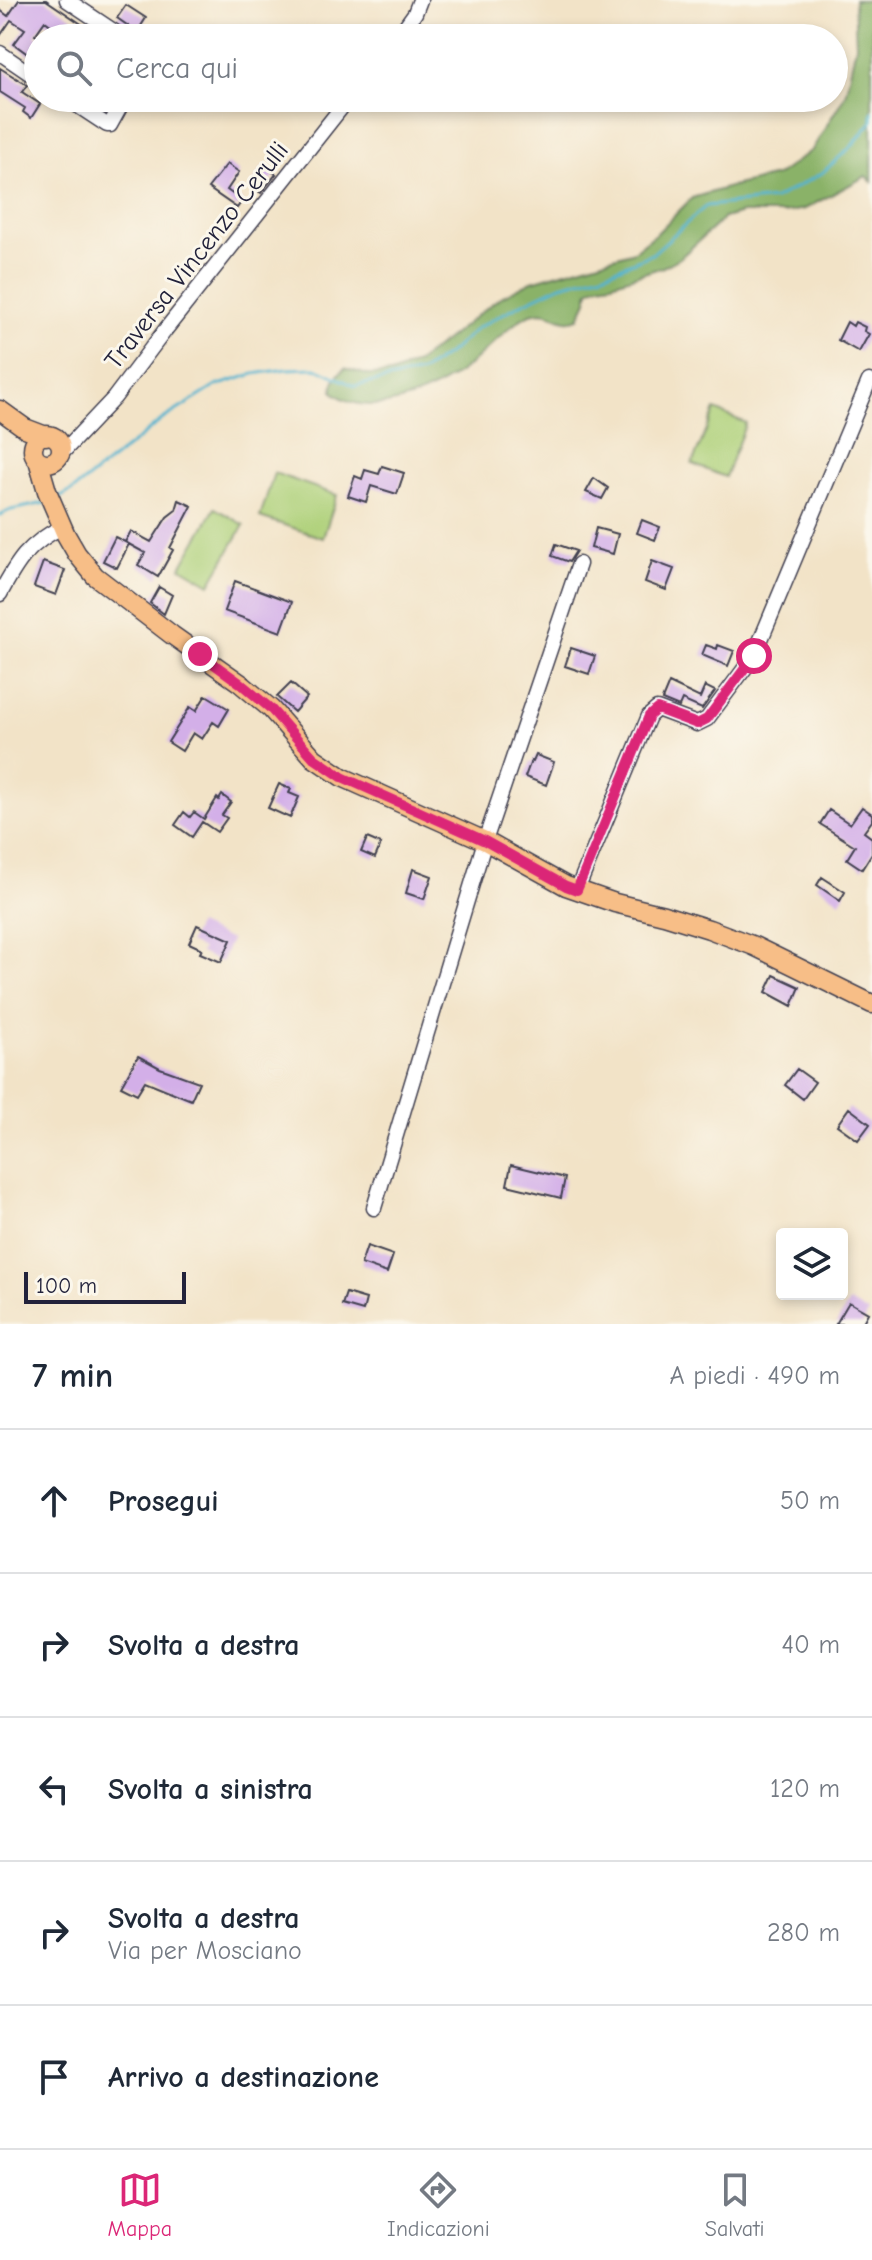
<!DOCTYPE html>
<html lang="it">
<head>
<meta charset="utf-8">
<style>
  :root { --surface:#fff; --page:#f2f2f3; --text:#1f2937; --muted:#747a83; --line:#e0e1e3; --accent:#db2777 }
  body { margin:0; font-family:"Comic Neue",sans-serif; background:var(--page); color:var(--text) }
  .controls { position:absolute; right:24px; bottom:24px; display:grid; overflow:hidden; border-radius:8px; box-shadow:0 4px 12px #0003 }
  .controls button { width:72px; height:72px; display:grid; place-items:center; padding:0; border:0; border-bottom:2px solid var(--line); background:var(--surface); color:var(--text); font:40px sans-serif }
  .scale { position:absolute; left:24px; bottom:20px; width:162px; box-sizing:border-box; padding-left:8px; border:4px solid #22223b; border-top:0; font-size:22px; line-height:28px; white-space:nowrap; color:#22223b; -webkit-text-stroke:6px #fbf7ec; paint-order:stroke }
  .stop { position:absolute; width:24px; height:24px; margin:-18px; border:6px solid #db2777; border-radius:50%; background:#fff }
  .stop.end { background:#db2777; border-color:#fff; box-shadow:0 2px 8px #0008 }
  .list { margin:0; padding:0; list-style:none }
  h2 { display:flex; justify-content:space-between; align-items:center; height:104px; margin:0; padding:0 32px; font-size:34px }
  h2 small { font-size:26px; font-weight:400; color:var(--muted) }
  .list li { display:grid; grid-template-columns:52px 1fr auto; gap:24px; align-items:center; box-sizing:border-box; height:144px; padding:0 32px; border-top:2px solid var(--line) }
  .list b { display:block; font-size:30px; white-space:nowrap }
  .list p { margin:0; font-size:26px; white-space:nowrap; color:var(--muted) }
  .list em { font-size:26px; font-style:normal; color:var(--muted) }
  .icon { flex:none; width:44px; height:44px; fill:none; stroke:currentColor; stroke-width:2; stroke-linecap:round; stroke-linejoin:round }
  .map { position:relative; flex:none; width:872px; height:1324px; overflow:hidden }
  .search { position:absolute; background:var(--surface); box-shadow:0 4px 12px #0003; left:24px; right:24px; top:24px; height:88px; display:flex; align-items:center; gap:20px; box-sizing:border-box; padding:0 28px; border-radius:44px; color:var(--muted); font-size:30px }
  .sheet { height:824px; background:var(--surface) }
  nav { display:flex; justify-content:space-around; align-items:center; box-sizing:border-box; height:112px; border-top:2px solid var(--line); background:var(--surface); font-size:22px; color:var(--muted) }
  nav a { display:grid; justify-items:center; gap:4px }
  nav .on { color:var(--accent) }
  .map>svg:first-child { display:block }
  .green { fill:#add078; stroke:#68795a; stroke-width:2 }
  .forest { fill:#8ab268; stroke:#566a52; stroke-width:2 }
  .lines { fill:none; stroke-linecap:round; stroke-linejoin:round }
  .stream { stroke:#51b3cf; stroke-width:3 }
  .building { fill:#d3afe8 }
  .minor-casing { stroke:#413f50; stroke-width:17 }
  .major-casing { stroke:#413f50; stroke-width:21 }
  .minor { stroke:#fff; stroke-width:14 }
  .major { stroke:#f7be87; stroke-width:18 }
  .route { stroke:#db2777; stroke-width:10 }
  .labels { text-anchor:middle; stroke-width:6; stroke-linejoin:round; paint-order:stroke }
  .street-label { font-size:26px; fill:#22223b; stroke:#fbf7ec }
</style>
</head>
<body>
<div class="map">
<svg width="872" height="1324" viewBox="0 0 872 1324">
  <rect width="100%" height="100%" fill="#fbf7ec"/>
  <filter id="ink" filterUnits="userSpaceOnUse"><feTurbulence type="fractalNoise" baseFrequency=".0125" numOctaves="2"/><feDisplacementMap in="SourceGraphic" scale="16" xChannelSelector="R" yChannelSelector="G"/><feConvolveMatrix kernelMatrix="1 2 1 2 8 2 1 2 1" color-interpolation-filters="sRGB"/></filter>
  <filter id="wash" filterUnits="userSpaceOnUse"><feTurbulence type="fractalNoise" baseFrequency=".006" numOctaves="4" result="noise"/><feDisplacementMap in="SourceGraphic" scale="32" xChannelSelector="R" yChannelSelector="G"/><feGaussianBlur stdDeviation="1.8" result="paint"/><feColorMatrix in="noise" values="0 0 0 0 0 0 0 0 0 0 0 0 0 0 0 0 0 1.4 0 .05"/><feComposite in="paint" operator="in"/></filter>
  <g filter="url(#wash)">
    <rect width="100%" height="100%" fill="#f2e3c7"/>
    <!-- green -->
    <path class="green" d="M715 410 746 423 725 477 692 464Z
      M274 473 337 495 323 538 260 517Z
      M215 508 244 525 210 584 181 567Z"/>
    <!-- forest -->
    <path class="forest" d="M854 0H872V182L866 176 805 209 783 213H742L724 218 680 258 663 267 612 283 599 285 589 290 587 301 579 318C575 319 571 321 567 320 555 319 548 308 531 314 514 320 488 349 474 361 441 390 373 424 333 392 332 381 337 375 345 368L368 375 391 374 417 363 499 298 532 281 634 251 657 233 692 198 736 185 776 176 812 150 845 95 856 45Z"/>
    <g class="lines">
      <!-- stream -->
      <path class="stream" d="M872 120V112
        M59 498 75 489 163 419 216 386 254 374 286 369 316 368 355 386 422 372 452 351 477 328 521 304 561 285 603 274 652 254 706 206 775 199 822 173 852 146 872 121
        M0 515 11 510 45 503"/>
    </g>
    <g id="blocks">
      <!-- building -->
      <path class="building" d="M19 0H46L102 38H68L45 21 35 35 39 38 38 42 29 55 14 44 25 29 11 20 0 36V10L8 16Z
        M126 5 146 18 137 32 117 18Z
        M0 68 27 85 22 92 40 104 31 118 23 112 25 108 0 92Z
        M227 164 239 172 227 190 242 201 237 208 208 188Z
        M264 166 276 174 261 193 251 186Z
        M847 322 853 326 855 322 865 327 864 331 869 334 859 352 838 340Z
        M382 466 404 473 397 494 371 486 366 502 348 496 355 476 362 479 365 470 379 474Z
        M594 478 608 488 602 499 586 492Z
        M179 500 192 506 170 548 173 550 158 577 138 565 145 553 125 542 131 531 151 542 167 517 176 510Z
        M642 520 660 527 655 540 637 533Z
        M596 528 618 534 613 554 591 548Z
        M115 537 129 544 117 568 103 561Z
        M556 544 576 551 569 562 552 556Z
        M652 561 674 569 666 590 645 582Z
        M43 562 65 570 56 595 34 587Z
        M235 581 292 602 281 632 224 611Z
        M159 587 172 595 164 614 150 603Z
        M706 645 717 649 718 645 734 651 728 666 702 655Z
        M571 648 595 656 589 674 565 666Z
        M291 683 307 697 294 712 277 697Z
        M669 683 700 698 705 686 715 691 702 709 682 700 679 707 662 700Z
        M206 695 229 709 219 726 213 722 202 739 193 733 182 751 168 742 190 707 196 711Z
        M536 755 554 762 546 785 525 777 531 761 533 762Z
        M279 784 291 789 289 793 299 797 290 818 268 808Z
        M222 795 231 802 222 815 227 818 217 832 202 822 192 837 175 825 184 812 190 817 194 812 204 819 217 798 219 800Z
        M862 807 872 814V821L864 832 872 838V853L862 869 847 859 855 846 820 824 829 810 850 824Z
        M367 838 381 844 375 858 361 852Z
        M413 869 432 876 424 899 406 893Z
        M822 877 845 892 840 901 817 885Z
        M197 925 231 940 221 962 200 953 202 949 189 943Z
        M774 975 800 987 792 1006 766 992Z
        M138 1056 160 1068 199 1082 191 1100 145 1081 137 1094 121 1086Z
        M797 1069 815 1082 803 1099 785 1085Z
        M849 1108 870 1124 858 1140 837 1125Z
        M511 1165 565 1178 561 1198 507 1185Z
        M367 1246 393 1255 387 1273 361 1264Z
        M346 1293 366 1299 363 1311 342 1305Z
        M849 1302 868 1313 862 1324H836Z"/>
    </g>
  </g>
  <g filter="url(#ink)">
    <use href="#blocks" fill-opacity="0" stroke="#413f50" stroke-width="2"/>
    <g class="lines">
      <defs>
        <path id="minor" d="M67 0 124 38
          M397 38 415 13 420 0
          M0 53 38 79
          M66 98 107 125H110L125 98
          M60 455 114 398 166 329 349 98
          M0 594C17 562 28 544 62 527
          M577 890 649 716 657 709 697 724 707 719 754 656 869 381
          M374 1208 485 841 579 564"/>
        <path id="major" d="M0 410 25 428 46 436
          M33 449a14 14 0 1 1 28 0a14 14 0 1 1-28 0Z
          M38 460 47 491 66 535 77 554 95 576 172 635 240 683 271 709 314 758 342 777 485 841 566 886 615 903 664 915 709 929 754 946 872 1004"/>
      </defs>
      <!-- minor casing -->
      <use href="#minor" class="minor-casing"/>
      <!-- major casing -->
      <use href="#major" class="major-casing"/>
      <!-- minor -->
      <use href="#minor" class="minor"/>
      <!-- major -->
      <use href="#major" class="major"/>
    </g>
  </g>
  <g class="lines" filter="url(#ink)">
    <!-- route -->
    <path class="route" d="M200 654 240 683 271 709 314 758 342 777 485 841 566 886 577 890 649 716 657 709 697 724 707 719 754 656"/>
  </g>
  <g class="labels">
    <!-- street labels -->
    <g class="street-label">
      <text transform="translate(196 255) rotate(-52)" y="9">Traversa Vincenzo Cerulli</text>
    </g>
  </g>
</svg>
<div class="controls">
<button><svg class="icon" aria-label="layers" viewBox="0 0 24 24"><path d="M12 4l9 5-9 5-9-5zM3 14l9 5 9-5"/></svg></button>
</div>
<div class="scale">100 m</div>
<div class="stop" style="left:754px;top:656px"></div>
<div class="stop end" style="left:200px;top:654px"></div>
<div class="search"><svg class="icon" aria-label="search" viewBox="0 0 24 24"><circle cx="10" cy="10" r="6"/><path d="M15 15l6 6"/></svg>Cerca qui</div>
</div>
<section class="sheet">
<h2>7 min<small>A piedi · 490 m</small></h2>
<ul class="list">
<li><svg class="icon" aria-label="ahead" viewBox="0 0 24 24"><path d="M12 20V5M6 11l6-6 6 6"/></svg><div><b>Prosegui</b></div><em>50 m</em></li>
<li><svg class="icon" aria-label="right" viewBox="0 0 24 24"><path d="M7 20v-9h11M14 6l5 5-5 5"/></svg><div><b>Svolta a destra</b></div><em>40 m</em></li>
<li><svg class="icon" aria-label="left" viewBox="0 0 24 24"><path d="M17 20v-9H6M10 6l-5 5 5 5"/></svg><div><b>Svolta a sinistra</b></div><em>120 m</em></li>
<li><svg class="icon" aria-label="right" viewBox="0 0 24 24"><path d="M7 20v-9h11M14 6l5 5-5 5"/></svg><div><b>Svolta a destra</b><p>Via per Mosciano</p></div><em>280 m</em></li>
<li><svg class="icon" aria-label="arrive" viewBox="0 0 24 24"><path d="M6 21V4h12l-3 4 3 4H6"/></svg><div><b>Arrivo a destinazione</b></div></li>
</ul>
</section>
<nav>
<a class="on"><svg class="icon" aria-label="map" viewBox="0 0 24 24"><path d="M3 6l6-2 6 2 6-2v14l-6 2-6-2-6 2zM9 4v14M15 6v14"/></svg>Mappa</a>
<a><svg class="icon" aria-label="directions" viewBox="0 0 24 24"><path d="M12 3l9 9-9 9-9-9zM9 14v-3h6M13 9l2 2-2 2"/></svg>Indicazioni</a>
<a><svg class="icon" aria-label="saved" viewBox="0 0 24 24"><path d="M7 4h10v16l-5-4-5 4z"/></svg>Salvati</a>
</nav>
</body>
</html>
